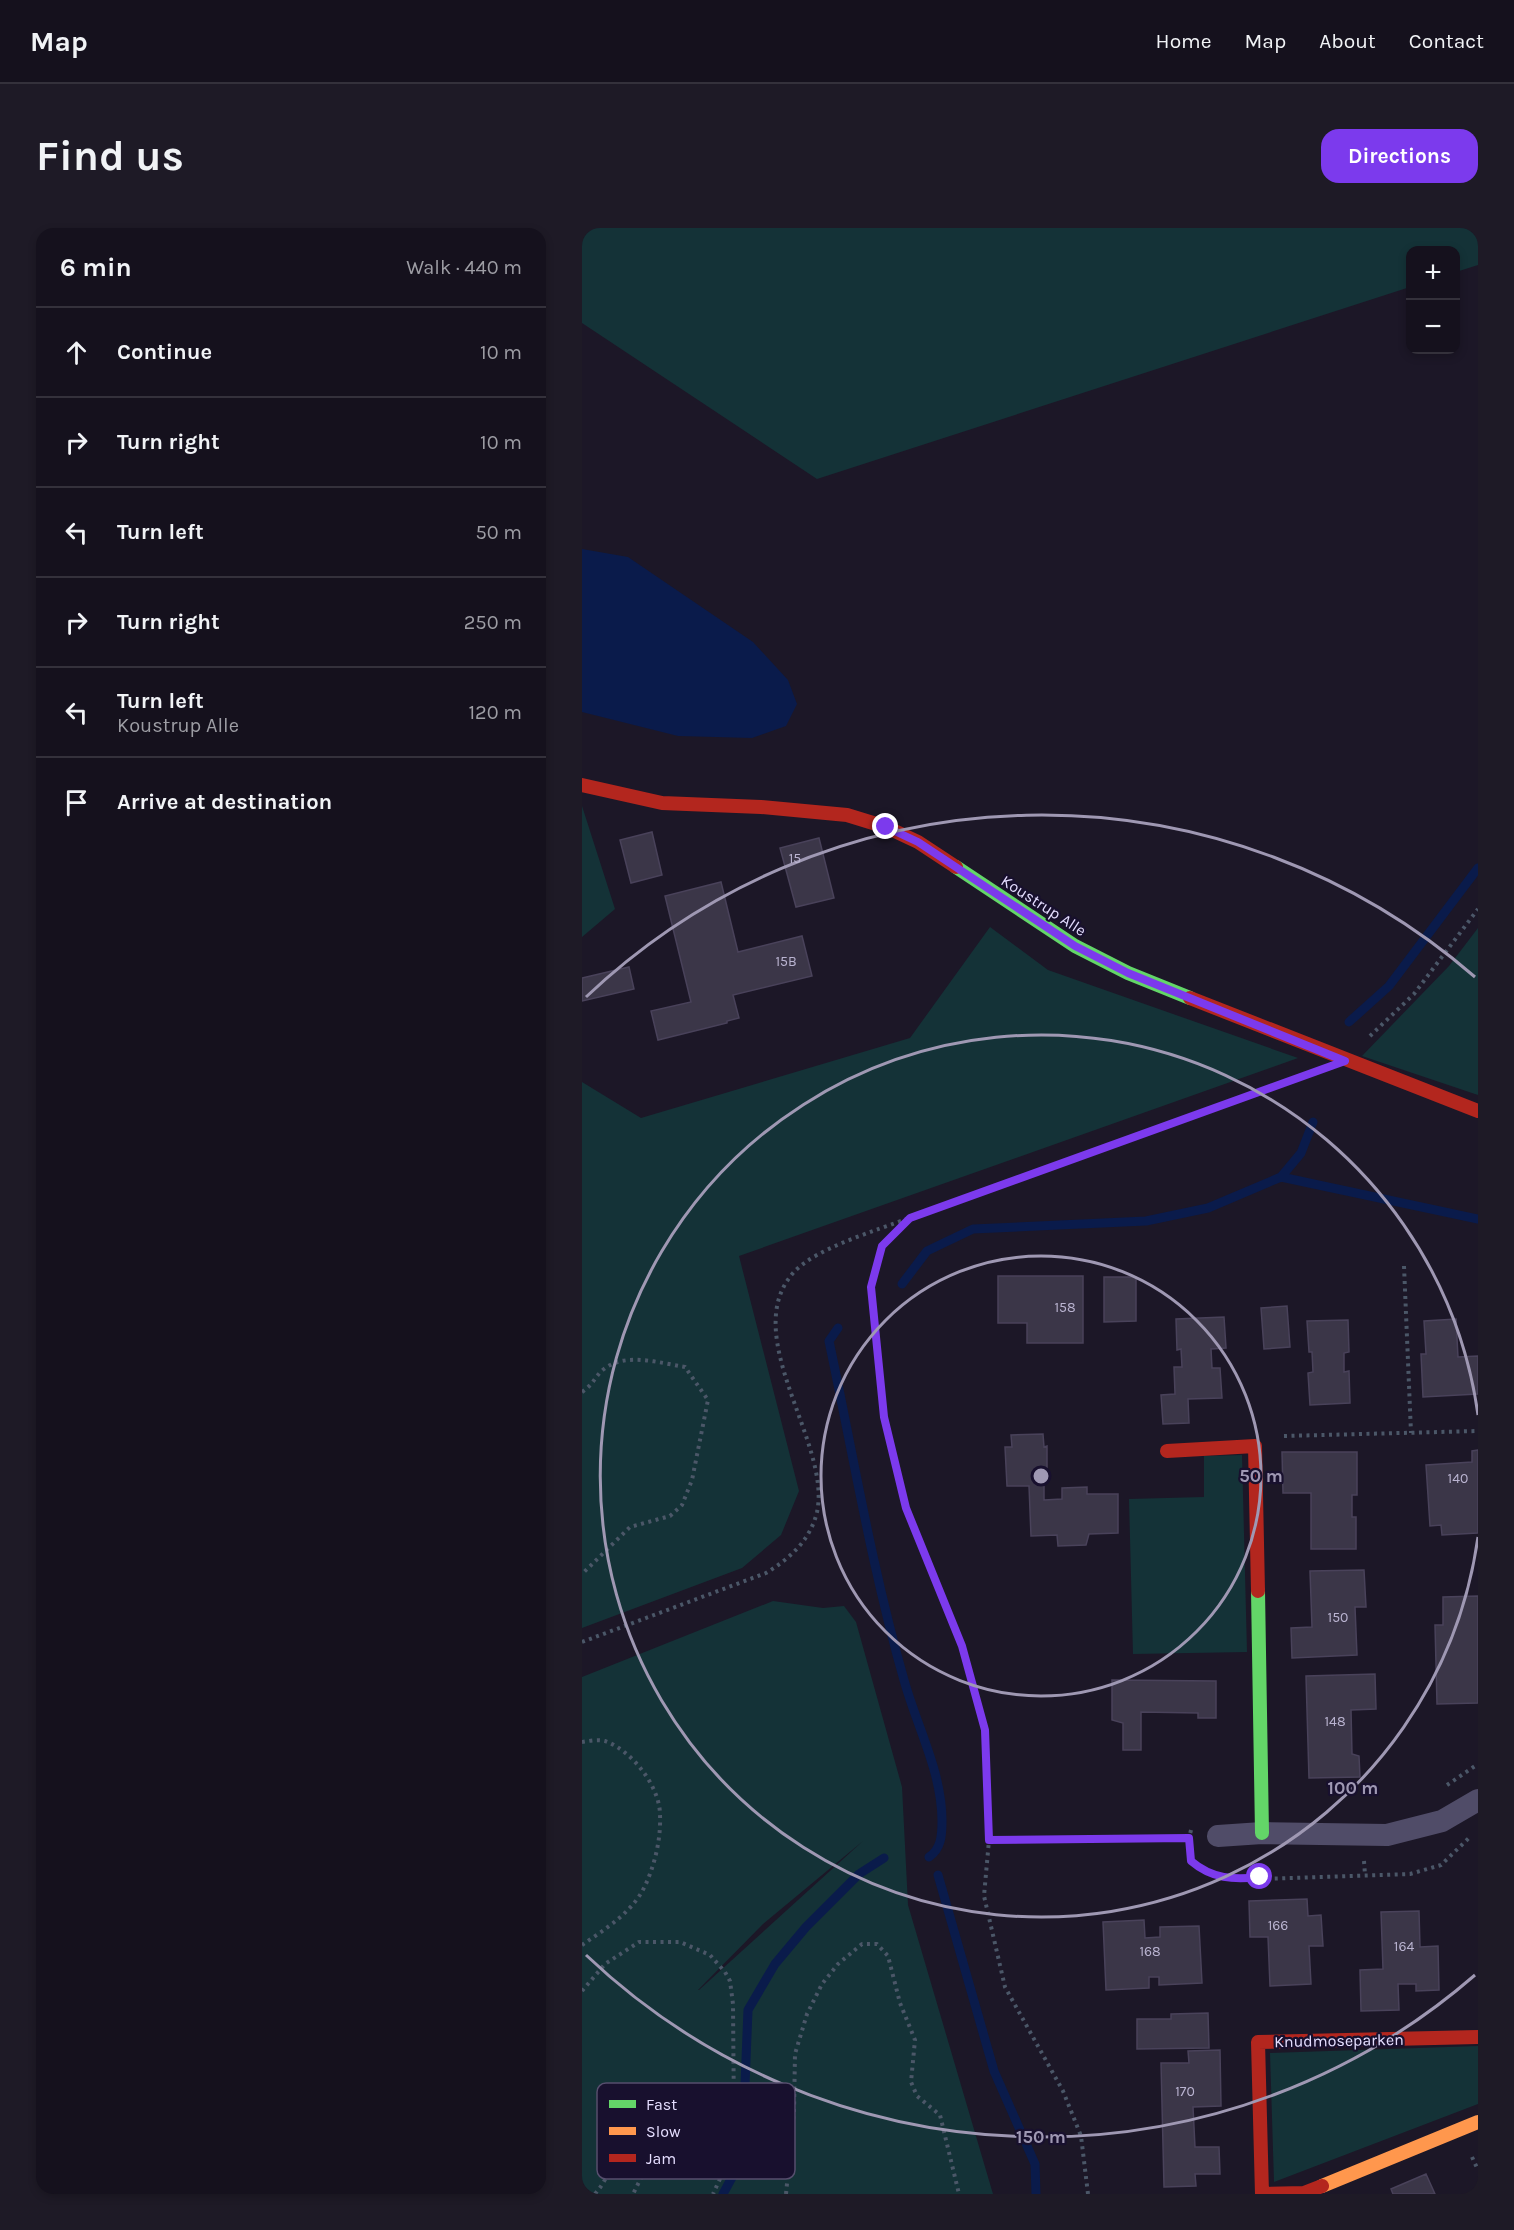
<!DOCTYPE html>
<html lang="en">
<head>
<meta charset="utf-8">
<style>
  :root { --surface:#15111d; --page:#1e1a26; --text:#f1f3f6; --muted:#9d9da4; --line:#34313b; --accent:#7c3aed }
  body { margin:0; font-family:Karla,sans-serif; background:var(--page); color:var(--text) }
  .controls { position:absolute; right:18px; top:18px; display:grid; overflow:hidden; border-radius:12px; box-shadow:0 3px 9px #0003 }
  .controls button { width:54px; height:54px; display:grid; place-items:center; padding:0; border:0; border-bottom:2px solid var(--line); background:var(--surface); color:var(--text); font:30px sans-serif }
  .stop { position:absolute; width:18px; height:18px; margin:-14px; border:4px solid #7c3aed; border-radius:50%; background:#fff }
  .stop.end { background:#7c3aed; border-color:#fff; box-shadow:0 2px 6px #0008 }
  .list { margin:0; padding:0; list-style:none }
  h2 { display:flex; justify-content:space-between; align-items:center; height:78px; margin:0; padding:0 24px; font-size:26px }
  h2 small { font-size:20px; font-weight:400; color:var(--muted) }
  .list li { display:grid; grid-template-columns:39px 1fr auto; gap:18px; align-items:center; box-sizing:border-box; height:90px; padding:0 24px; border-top:2px solid var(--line) }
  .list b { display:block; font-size:22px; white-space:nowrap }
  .list p { margin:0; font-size:20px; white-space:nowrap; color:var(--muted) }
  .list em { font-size:20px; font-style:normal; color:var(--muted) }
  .icon { flex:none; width:33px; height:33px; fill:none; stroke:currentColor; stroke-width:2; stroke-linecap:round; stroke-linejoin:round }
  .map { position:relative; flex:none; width:896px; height:1966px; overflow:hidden; border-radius:18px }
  header { display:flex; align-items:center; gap:36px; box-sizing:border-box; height:84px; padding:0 30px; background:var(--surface); border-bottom:2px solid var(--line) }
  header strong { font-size:28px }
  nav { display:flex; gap:33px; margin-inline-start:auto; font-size:21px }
  .intro { display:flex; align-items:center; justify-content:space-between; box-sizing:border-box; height:144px; padding:0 36px }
  h1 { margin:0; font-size:42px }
  .button { padding:15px 27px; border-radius:18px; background:var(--accent); color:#fff; font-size:21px; font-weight:700 }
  main { display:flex; gap:36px; padding:0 36px }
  aside { flex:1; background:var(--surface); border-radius:18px; box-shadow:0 3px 9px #0003 }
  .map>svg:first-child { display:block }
  .green { fill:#143237; fill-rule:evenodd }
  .water { fill:#0a1b4b }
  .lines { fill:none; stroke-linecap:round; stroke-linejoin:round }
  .stream { stroke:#0a1b4b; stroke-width:9 }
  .building { fill:#3b3648; stroke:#49425a; stroke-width:1.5 }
  .path { stroke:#4b5768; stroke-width:4; stroke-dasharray:3 4.5; stroke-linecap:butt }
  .street { stroke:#504c68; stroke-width:22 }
  .fast { stroke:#63d668; stroke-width:14 }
  .slow { stroke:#ff974d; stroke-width:14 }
  .jam { stroke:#b3261e; stroke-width:14 }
  .route { stroke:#7c3aed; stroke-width:8 }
  .ring { fill:none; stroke:#9f98b3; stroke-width:3 }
  .labels { text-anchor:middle; stroke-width:4.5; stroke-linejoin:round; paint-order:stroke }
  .number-label { font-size:14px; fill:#bab4d1 }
  .street-label { font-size:16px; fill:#e5deff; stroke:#18102e }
  .key { fill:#18102e; stroke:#564e6d; stroke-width:1.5 }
  .key-label { font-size:16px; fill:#e5deff }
  .centre { fill:#9f98b3; stroke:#18102e; stroke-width:3 }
  .ring-label { font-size:18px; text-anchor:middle; font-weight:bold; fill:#9f98b3; stroke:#18102e; stroke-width:4.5; stroke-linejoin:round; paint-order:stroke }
</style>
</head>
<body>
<header>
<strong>Map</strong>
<nav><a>Home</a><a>Map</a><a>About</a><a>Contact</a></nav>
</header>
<div class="intro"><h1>Find us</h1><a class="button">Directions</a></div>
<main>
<aside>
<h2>6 min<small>Walk · 440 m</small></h2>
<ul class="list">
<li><svg class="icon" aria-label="ahead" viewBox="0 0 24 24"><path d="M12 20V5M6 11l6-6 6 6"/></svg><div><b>Continue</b></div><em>10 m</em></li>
<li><svg class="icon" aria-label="right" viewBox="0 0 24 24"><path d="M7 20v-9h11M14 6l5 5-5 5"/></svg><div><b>Turn right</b></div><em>10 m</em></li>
<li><svg class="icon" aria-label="left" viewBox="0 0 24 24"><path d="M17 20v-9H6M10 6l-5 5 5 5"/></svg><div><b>Turn left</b></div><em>50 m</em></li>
<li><svg class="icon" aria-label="right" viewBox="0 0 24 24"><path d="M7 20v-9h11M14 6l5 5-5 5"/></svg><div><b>Turn right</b></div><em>250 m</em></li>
<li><svg class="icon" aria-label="left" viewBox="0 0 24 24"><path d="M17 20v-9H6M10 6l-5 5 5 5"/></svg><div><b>Turn left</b><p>Koustrup Alle</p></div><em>120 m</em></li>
<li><svg class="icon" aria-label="arrive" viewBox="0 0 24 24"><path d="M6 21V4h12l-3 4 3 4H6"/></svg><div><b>Arrive at destination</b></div></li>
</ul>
</aside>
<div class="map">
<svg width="896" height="1966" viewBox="0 0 896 1966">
  <rect width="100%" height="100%" fill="#1c1727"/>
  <!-- green -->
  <path class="green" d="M0 0H896V37L874 44V22H828V59L235 251 0 95Z
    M0 578 33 681 0 709Z
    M408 699 466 742 716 830 157 1028 217 1263 199 1307 160 1340 0 1400V854L59 890 328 810Z
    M896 700V867L780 828 867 738Z
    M660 1227 665 1424 551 1426 547 1271 622 1269V1228Z
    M191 1373 241 1380 262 1378 274 1394 320 1559 326 1677 411 1966H0V1449ZM281 1613 117 1762H116L181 1696Z
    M896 1818V1876L692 1954 688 1825Z"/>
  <!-- water -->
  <path class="water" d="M0 321 46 329 171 414 206 452 215 476 204 498 170 510 96 508 0 484Z"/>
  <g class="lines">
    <!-- stream -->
    <path class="stream" d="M767 794 807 758 896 640
      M699 949 896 991
      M320 1056 345 1023 391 1001 564 993 626 980 699 949 719 925 731 894
      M256 1100 247 1113C271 1226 290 1341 322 1452 335 1499 360 1544 360 1593 360 1608 359 1621 347 1629
      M356 1647 412 1843 453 1936 454 1966
      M141 1966 160 1931 166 1782 193 1736 224 1699 277 1646 302 1630"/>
  </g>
  <!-- building -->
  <path class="building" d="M70 604 80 647 49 655 38 612Z
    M237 610 252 670 214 679 198 620Z
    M139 654 156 724 220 708 230 748 151 767 157 790 145 793V795L76 812 69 783 109 774 83 668Z
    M47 739 52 761 0 773V750Z
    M416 1048H501V1115H445V1095H416Z
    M522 1049H554V1093L522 1094Z
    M705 1078 708 1119 682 1121 679 1080Z
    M642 1089 644 1120 629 1121 630 1140H638L640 1170 606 1171 607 1195 581 1196 579 1167 593 1166 592 1139H600L599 1121 595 1122 594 1091Z
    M874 1091 876 1129 896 1128V1166L841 1169 839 1126H844L842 1093Z
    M766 1092 767 1124 762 1125V1144L767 1143 768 1175 728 1177 726 1145 731 1144 730 1124H727L725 1093Z
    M461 1206 462 1219 465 1218V1255H462V1272L480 1271V1260L505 1259V1266H536V1305L507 1306 504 1317 476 1318 475 1307 449 1308 447 1258H425L423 1219H430L429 1207Z
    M896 1222V1305L860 1307 859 1297 848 1298 844 1237 890 1234V1223Z
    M700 1224H775V1267H770V1289H774V1321H729V1265H701Z
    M782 1342 784 1379H773L775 1427 710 1430 709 1400 730 1399 728 1343Z
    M896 1368V1475L855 1476 853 1397H861V1369Z
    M793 1446 794 1481 769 1482 770 1526 777 1528 778 1549 727 1550 724 1448Z
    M530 1452 634 1453V1490H616V1485L559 1484V1522H541V1495L530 1492Z
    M725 1671 726 1688 739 1687 741 1718H727L729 1756 688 1758 686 1709H668L667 1673Z
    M837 1683 838 1719 856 1718 857 1762 834 1763V1756H816L817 1782 779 1783 778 1742 801 1741 799 1684Z
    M562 1692 563 1710 578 1709V1699L617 1698 620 1755 577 1757V1749H567V1760L524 1762 521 1694Z
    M626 1785 627 1820 555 1821V1791H589V1786Z
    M638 1822 639 1878 611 1879 613 1919H637L638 1946H613L614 1958 582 1959 579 1835H607L606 1823Z
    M844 1946 853 1966H811L809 1961Z"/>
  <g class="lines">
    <!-- path -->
    <path class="path" d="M788 808 832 766 896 681
      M822 1038 829 1205
      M0 1164C12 1156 13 1148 22 1141 43 1124 78 1135 103 1139L126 1172 110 1252 100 1277 88 1288 48 1299 0 1346
      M702 1208 896 1203
      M0 1414 184 1345C207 1331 228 1313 235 1284 250 1215 155 1107 212 1044 234 1020 296 1002 327 990
      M0 1514C7 1513 16 1511 23 1513 49 1522 78 1558 78 1587 79 1611 73 1636 63 1658 50 1685 23 1701 0 1717
      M865 1557 896 1536
      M609 1602 607 1610 609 1633 623 1644 652 1652 828 1646 859 1637 889 1608
      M407 1612 609 1610
      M782 1633 783 1647
      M678 1649 679 1635
      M0 1763 23 1736 57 1714H98L128 1727 143 1744 148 1753 151 1776 152 1893 144 1938 131 1966
      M890 1929 896 1942
      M13 1966C34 1942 30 1916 62 1903L70 1909 74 1920 51 1966
      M204 1966 212 1883 213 1826 225 1786 240 1756 256 1736 280 1716H295L306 1728 318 1775 333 1812 329 1854 335 1868 358 1887 377 1966
      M506 1966 499 1908 481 1863 423 1759 402 1668 407 1612 403 1502 380 1418 324 1280 302 1189 289 1059 300 1018 328 990 719 849"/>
    <!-- street -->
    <path class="street" d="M636 1608 680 1605 805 1607 860 1593 896 1572"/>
    <!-- fast -->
    <path class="fast" d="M374 639 493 718 546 745 608 770
      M676 1363 680 1605"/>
    <!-- slow -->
    <path class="slow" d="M740 1958 896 1894"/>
    <!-- jam -->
    <path class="jam" d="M0 557 80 575 179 579 265 587 304 599 336 614 374 639
      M608 770 896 883
      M585 1223 673 1218 676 1363
      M740 1958 722 1965 680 1966 676 1814 896 1809"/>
  </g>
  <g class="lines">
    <!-- route -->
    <path class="route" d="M304 599 336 614 493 718 546 745 763 833 328 990 300 1018 289 1059 302 1189 324 1280 380 1418 403 1502 407 1612 607 1610 609 1633C630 1651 652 1652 678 1649"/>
  </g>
  <!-- distance rings -->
  <g class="ring">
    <circle cx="459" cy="1248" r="220"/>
    <path d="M896 1309A441 441 0 1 1 896 1187"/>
    <path d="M893 1747A661 661 0 0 1 4 1727M4 769A661 661 0 0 1 893 749"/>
  </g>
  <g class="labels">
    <!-- number labels -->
    <g class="number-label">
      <text x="213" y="635">15</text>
      <text x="204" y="738">15B</text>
      <text x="483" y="1084">158</text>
      <text x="876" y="1255">140</text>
      <text x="756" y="1394">150</text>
      <text x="753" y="1498">148</text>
      <text x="696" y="1702">166</text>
      <text x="822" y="1723">164</text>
      <text x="568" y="1728">168</text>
      <text x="603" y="1868">170</text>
    </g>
    <!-- street labels -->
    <g class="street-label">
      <text transform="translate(462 677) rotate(33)" y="6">Koustrup Alle</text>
      <text transform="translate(757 1812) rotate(-1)" y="6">Knudmoseparken</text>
    </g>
  </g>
  <!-- legend -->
  <rect x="15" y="1855" width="198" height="96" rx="9" class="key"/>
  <rect x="27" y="1872" width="27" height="8" fill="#63d668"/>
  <rect x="27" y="1899" width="27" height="8" fill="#ff974d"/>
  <rect x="27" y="1926" width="27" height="8" fill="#b3261e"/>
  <g class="key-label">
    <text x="64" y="1882">Fast</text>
    <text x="64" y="1909">Slow</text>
    <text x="64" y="1936">Jam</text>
  </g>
  <circle cx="459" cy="1248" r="9" class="centre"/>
  <g class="ring-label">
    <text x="679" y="1254">50 m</text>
    <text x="771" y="1566">100 m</text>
    <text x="459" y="1915">150 m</text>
  </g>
</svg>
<div class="controls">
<button>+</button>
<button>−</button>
</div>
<div class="stop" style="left:678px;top:1649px"></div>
<div class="stop end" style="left:304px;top:599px"></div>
</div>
</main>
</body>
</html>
